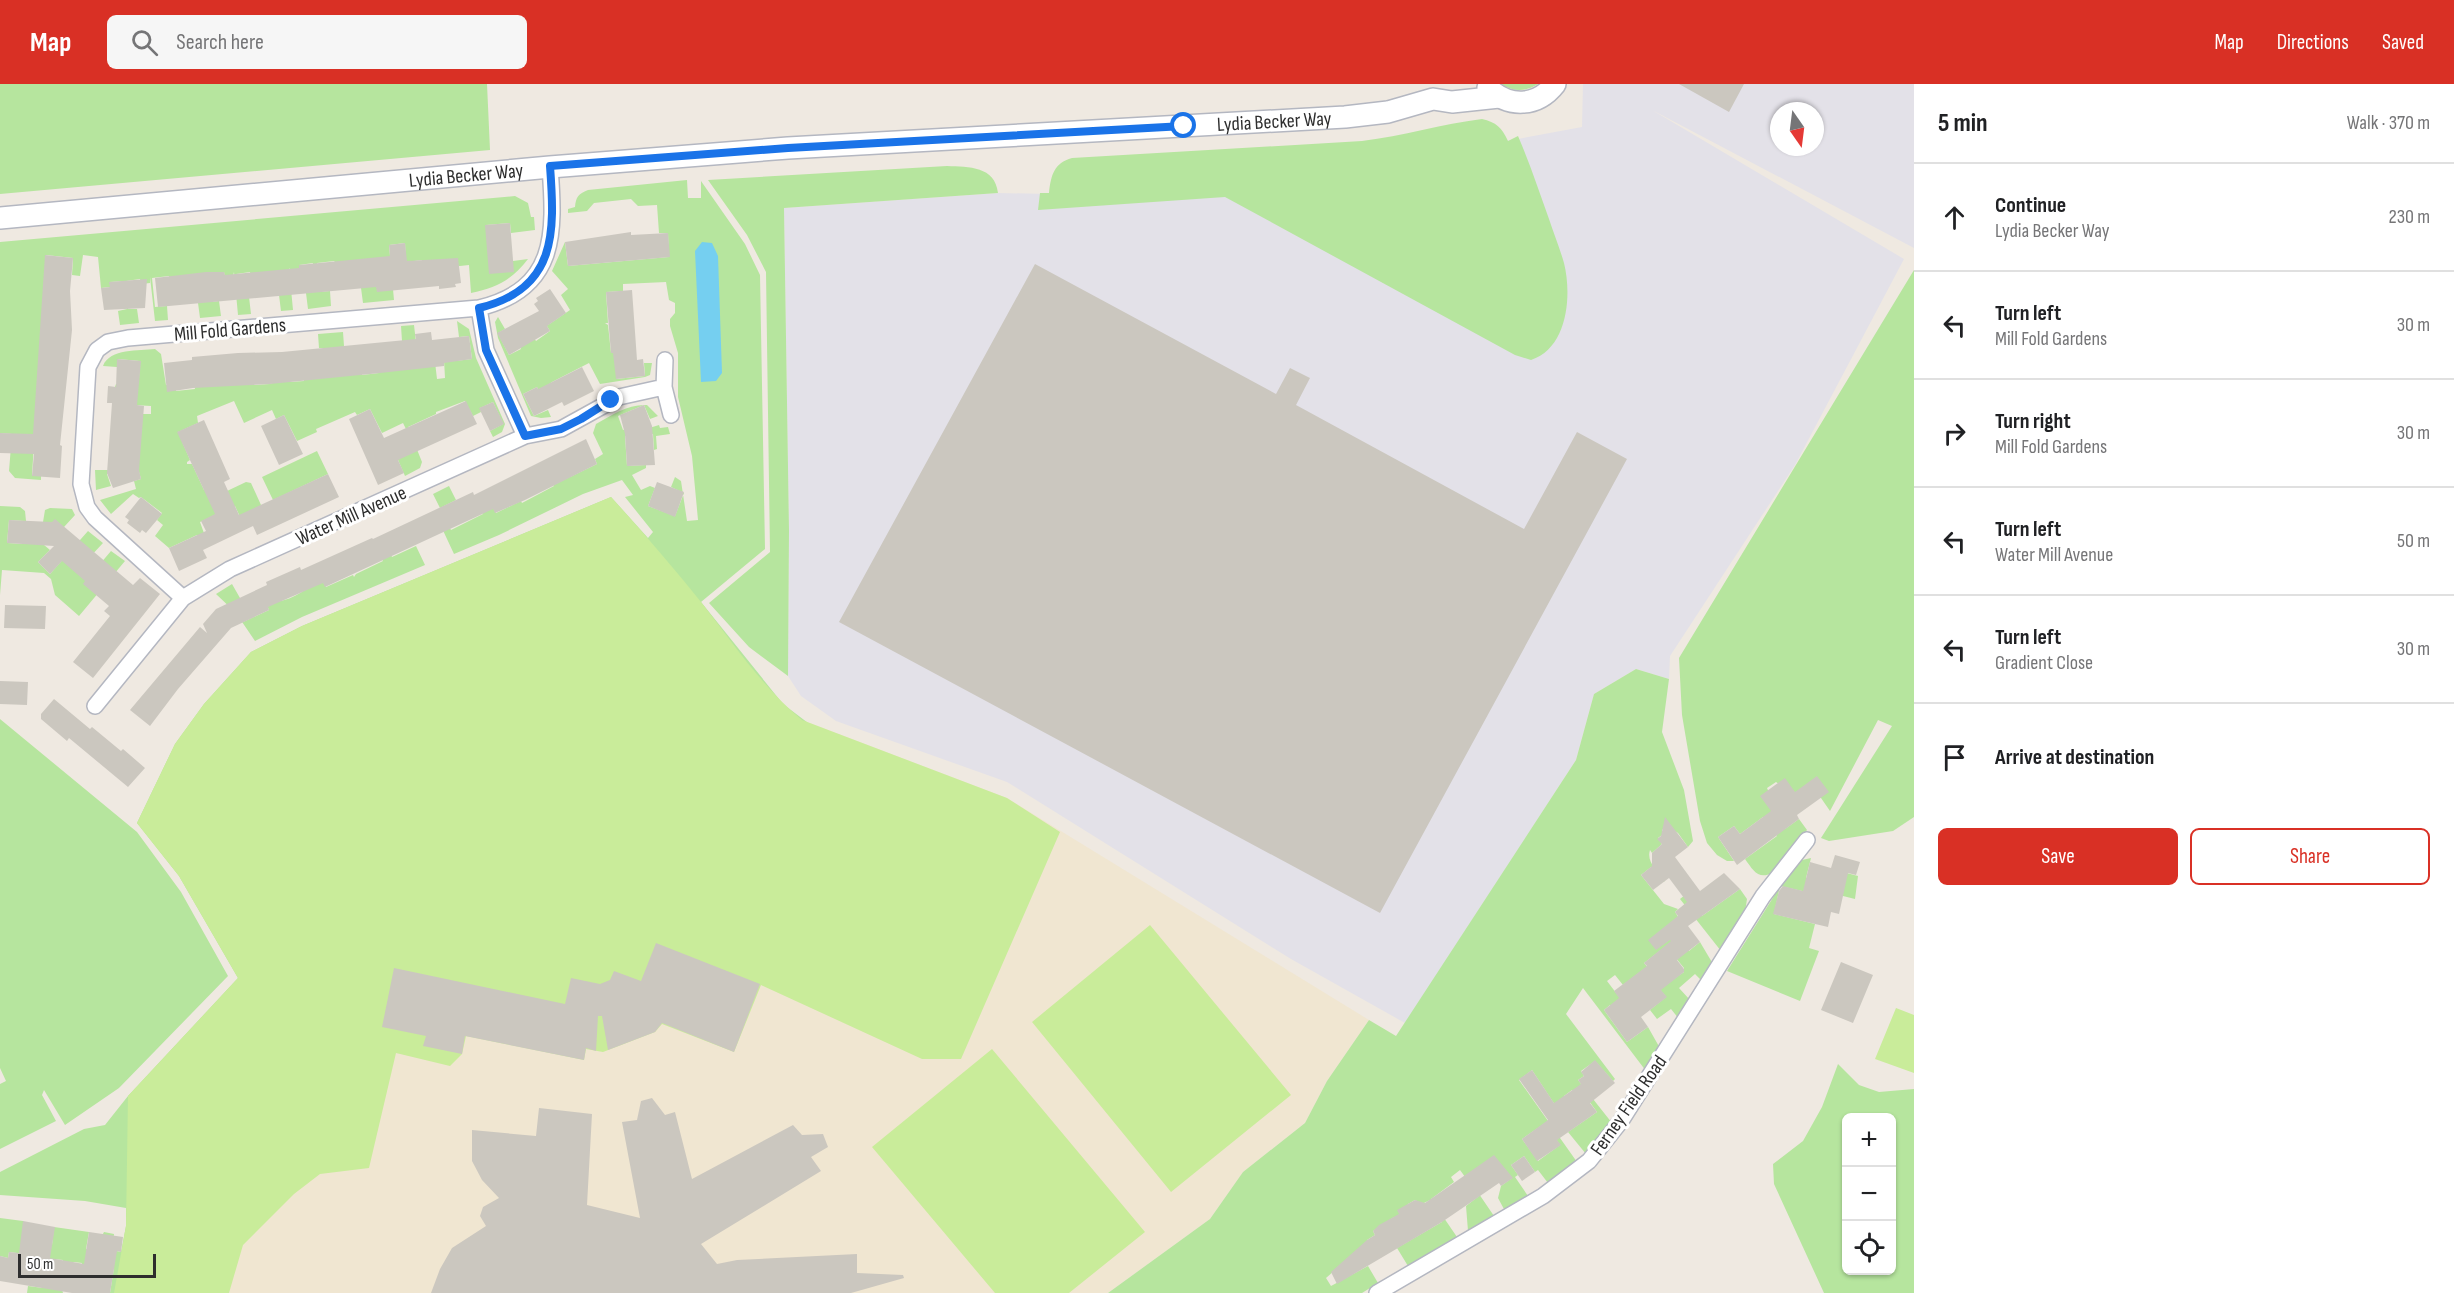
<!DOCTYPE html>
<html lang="en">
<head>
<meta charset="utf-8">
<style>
  :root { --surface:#fff; --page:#f6f6f6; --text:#202124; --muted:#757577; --line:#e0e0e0; --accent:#d93025 }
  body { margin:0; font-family:"Sofia Sans Condensed",sans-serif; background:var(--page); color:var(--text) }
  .controls { position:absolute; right:18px; bottom:18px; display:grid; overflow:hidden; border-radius:9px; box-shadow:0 2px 4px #0004 }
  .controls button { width:54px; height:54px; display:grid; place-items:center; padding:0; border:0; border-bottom:2px solid var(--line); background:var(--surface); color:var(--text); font:30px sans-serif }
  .compass { position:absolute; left:1770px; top:18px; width:54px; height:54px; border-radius:50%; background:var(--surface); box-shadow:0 2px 4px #0004; rotate:166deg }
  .scale { position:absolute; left:18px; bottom:15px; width:138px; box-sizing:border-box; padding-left:6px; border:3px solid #2e2e2e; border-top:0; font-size:16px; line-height:21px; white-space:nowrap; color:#2e2e2e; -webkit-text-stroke:4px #fff; paint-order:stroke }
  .stop { position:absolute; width:18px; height:18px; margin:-14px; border:4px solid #1a73e8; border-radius:50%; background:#fff }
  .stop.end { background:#1a73e8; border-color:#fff; box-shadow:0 2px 6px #0008 }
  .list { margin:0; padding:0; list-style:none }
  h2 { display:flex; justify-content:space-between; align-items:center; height:78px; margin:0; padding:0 24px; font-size:26px }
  h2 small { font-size:20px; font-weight:400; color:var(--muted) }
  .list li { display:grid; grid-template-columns:39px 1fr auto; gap:18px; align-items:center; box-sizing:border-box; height:108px; padding:0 24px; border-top:2px solid var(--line) }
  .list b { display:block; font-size:22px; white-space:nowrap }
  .list p { margin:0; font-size:20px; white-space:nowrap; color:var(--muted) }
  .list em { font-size:20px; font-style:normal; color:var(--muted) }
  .actions { display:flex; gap:12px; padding:18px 24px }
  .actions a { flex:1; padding:14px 0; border:2px solid var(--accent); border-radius:9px; text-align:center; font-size:21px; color:var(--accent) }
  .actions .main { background:var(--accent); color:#fff }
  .icon { flex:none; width:33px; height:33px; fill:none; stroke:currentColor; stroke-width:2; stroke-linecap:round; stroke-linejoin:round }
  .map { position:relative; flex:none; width:1914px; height:1209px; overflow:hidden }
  header { display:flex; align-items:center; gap:36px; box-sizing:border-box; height:84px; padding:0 30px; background:var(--accent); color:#fff }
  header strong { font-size:28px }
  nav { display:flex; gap:33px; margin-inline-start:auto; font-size:21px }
  .search { width:420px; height:54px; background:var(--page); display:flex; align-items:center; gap:15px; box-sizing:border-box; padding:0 21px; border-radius:9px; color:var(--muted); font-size:22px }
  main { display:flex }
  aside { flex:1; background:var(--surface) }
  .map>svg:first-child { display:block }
  .industrial { fill:#e3e1e8; fill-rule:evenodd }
  .education { fill:#f0e6d1 }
  .green { fill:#b6e59e; fill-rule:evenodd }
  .pitch { fill:#c9ec9a }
  .water { fill:#75cff0 }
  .building { fill:#cbc7bf }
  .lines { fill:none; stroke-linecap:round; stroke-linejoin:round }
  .street-casing { stroke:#b4b7c1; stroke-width:18 }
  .secondary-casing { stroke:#b4b7c1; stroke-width:24 }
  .street { stroke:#fff; stroke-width:15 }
  .secondary { stroke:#fff; stroke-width:21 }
  .route { stroke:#1a73e8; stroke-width:8 }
  .labels { text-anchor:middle; stroke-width:6; stroke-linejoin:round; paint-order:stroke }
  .street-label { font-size:20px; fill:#2e2e2e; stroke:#fff }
</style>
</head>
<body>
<header>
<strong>Map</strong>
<div class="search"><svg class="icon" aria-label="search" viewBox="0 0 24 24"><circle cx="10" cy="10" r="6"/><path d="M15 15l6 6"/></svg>Search here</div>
<nav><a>Map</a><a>Directions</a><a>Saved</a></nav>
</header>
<main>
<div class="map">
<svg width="1914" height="1209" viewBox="0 0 1914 1209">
  <rect width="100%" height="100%" fill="#efe9e1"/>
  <!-- industrial -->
  <path class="industrial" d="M1583 0H1914V164L1652 26 1904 175 1795 381 1670 572 1669 595 1636 585 1594 610 1576 676 1405 939 1291 875 1007 698 836 637 801 612 788 592 789 447 784 124 998 109 1049 110 1507 57 1582 43ZM1779 27H1815V63H1779Z"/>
  <!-- education -->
  <path class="education" d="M611 413 701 518 753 586 783 620 802 636 1007 714 1369 936 1327 997 1305 1039 1243 1088 1210 1135 1108 1209H114L126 1142 128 1012 238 894 179 792 137 739 175 660 204 620 251 568 302 542Z"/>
  <!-- green -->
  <path class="green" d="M0 0H487L490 66 0 110Z
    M1501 0H1538C1525 8 1514 8 1501 0Z
    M1482 35C1496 38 1502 44 1508 57L1518 52C1530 80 1539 107 1549 135 1554 150 1560 165 1564 179 1572 211 1568 264 1531 276L1515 271 1225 113 1038 126 1040 109H1049C1051 91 1054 79 1072 74L1362 57C1403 52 1442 40 1482 35Z
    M947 82C969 83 995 82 998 109L784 124 789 447 788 592 749 563 709 519 770 468 766 188 747 151 708 96Z
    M687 96 688 114H701V97L745 160 760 191 765 465 701 518 783 620 812 642 840 651 259 853 137 1209H110L114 1184 81 1186 82 1179 74 1178 62 1183 63 1176 54 1175 63 1209H27L28 1202 43 1204 17 1169 9 1168 8 1174 0 1172V1134L23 1137 52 1161 54 1143 89 1148 86 1165 94 1167 104 1148 114 1150 112 1166 121 1168 126 1142V1124L85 1117 0 1111V1088L84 1045 105 1041 128 1012 238 894 179 792 137 739 175 660 204 620 251 568 302 542 611 413 648 454 653 448 625 413 633 411 622 396 583 410 499 451 454 470 440 440 446 437 451 446 483 430 480 423 490 418 496 429 521 417 522 419 554 402 549 392 570 393 597 380 595 375 603 370 593 349 596 340C612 331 628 320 647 321L658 332 650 335 644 321 618 332 623 346 630 344 633 349 659 341 660 344 668 343 670 350 656 352 657 365 654 366 653 350 625 352 627 382 646 381V384L632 391 641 406 650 402 655 404 648 422 675 432 684 409 671 403 675 393 681 397 687 437 698 436 692 372 678 313V269L670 242V235L675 229V219L669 216 666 198 623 200V207L606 208 608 239H605L608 241 611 269 623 268 616 295 645 292 644 279H652L650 291 645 293 600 300 589 279 552 298 539 308 537 303 523 310 534 332 548 326 551 333 541 334 531 332 498 254 495 238 498 233 505 245 498 249 509 271 521 265 518 258 526 241 536 257 550 247 540 231 548 241 570 226 561 211 568 205 552 187 565 158 568 182 669 173 668 149H659L657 121 638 122 631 115 594 119 587 127 568 129V125L575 123C576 113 578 110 588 106Z
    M515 112 528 119 531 133H534L535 146 511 149 510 139 486 141 513 177 528 175C512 196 496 204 471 209L469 181 423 186 422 176 406 178 405 159 389 161 394 216 363 219 361 204 334 177 317 179 319 208 330 207 331 222 308 225 306 209 313 179 299 181V186L291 187 289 184 293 226 281 227 279 211 251 193 250 188 236 190 238 214 249 213 251 230 238 231 234 188 233 192 225 193 224 188 210 189 212 218 219 217 221 232 200 234 198 219 170 199 169 192 152 194 155 223 167 222 168 236 155 237 150 193V199L141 200 140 195 126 197 128 225H137L139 239 120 241 118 227 127 225 124 197 110 198V203L101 204 98 173 83 171 80 192 72 191 73 174 46 171 32 391 41 392V396L15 394 9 387 12 350 0 349V158Z
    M1914 186V733L1893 747 1829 757 1821 754 1892 642 1878 636 1830 727 1821 714 1798 713 1776 698 1767 704 1785 745 1799 735 1807 746 1772 789C1758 796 1753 786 1745 775L1777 752 1763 733 1740 750 1734 742 1718 753 1734 777H1727L1717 771 1707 759 1700 737 1682 631 1679 574Z
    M457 237 469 245 476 274 505 340 502 348 493 353 490 347 503 340 493 318 480 324 481 328 473 332 465 317 436 328V330L408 343 422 378 420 384 405 392 392 362 410 353 403 339 382 349 370 325 357 331 355 328 316 345 317 348 297 357 284 331 276 335 272 326 244 339 234 317 197 332 198 339 178 348 190 376 187 378V380H192L204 406 227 407 246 398 251 399 261 421 242 437 235 422 200 438 205 452 197 451 169 464 155 452 163 441 157 436 162 429 141 413 139 414 133 410 111 430 100 416 136 405 134 397 141 395 137 381 134 330H151V322L134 321 136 304 115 303 116 300 133 301 139 294 140 277 118 275 117 283 103 282C110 264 139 267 155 265L161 270 166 301H175L176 307 195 305 194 300 253 295 254 301 270 300 289 291 290 298 304 297V291L330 264H319L318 250 343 248 344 262 361 284 362 291 379 289 402 257 401 242 414 241 418 276 435 278 437 295 445 294 444 276 455 277 472 275 469 252 459 253Z
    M317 367 328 390 273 416 262 393Z
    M95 386H113L107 390 111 402 96 406Z
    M449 402 456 416 440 424 433 410Z
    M0 422 20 423 25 427 26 437 9 436 7 459 24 460 43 438 45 426 50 424 72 425 75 431 64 443 37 455 50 466 38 478 50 490 88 447 103 459 89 474 88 494 83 500 111 467 125 477 79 532 55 511 51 495 44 489 2 486 0 511Z
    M416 462 425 481 302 533 255 557 236 529 216 510 232 500 240 514 243 538 269 526 265 517C286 521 307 507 320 492L326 503 353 491 354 493 356 490 383 477 380 470 389 466 392 473Z
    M1636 585 1669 595 1662 648 1684 706 1693 757 1688 763 1678 749 1667 742 1662 746V751L1658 754 1662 760 1652 769 1650 766C1646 778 1658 788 1665 797L1663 798 1651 783 1641 791 1664 820 1678 825 1675 828C1684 839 1680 856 1689 867L1700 858 1713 880 1702 897 1695 890 1679 904 1690 916 1679 935 1671 925 1657 935 1650 926 1666 913 1644 885 1623 901 1615 891 1607 897 1626 922 1616 929 1610 921 1604 926 1627 958 1648 943 1661 966 1646 987 1583 904 1566 930 1615 995 1613 997 1595 977 1581 987 1584 992 1578 996 1612 1039 1586 1070 1568 1048 1597 1028 1584 1010 1572 1006 1564 1012 1569 1020 1559 1027 1532 986 1519 996 1577 1078 1548 1099 1538 1086 1535 1088 1524 1072 1511 1081 1518 1091 1515 1093 1528 1112 1505 1127 1498 1114 1501 1102 1512 1094 1498 1077 1479 1110 1494 1132 1468 1147 1466 1122 1479 1112 1460 1086 1451 1093 1454 1098 1431 1115 1457 1153 1408 1182 1397 1164 1442 1138 1430 1116 1422 1120 1415 1116 1408 1120 1402 1135 1394 1133 1373 1147 1375 1151 1367 1156 1378 1176 1368 1160 1359 1165 1326 1194 1331 1202 1368 1182 1378 1199 1362 1209H1108L1210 1135 1243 1088 1305 1039 1327 997 1369 936 1396 952 1576 676 1594 610ZM1666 862 1684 884V888L1663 902 1644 879ZM1545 1039 1560 1061 1538 1077 1522 1055Z
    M0 635 137 748 181 808 228 892 119 1004 65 1041 44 1006 42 1011 56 1037 0 1065V1000L6 997 0 984Z
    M1811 774 1806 794 1839 787 1858 792 1855 815 1843 812V810L1829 813 1780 802 1774 830 1815 840 1809 864 1819 867 1800 917 1727 887 1781 801 1802 776Z
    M1740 805 1747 815 1745 828 1721 867 1680 815 1685 811 1702 832Z
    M1838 980 1859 1001 1879 1008 1914 1005V1209H1824L1774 1100 1773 1080 1803 1057 1822 1023ZM1846 1034H1892V1186H1846Z"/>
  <!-- pitch -->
  <path class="pitch" d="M611 413C642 447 672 482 701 518 733 559 762 603 802 636L1007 714 1060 748 961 975H922L761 901 734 968 662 940 655 948 603 968 586 965 584 976 466 952 462 970 450 982 396 969 369 1084 320 1090 294 1110 243 1161 229 1209H114L126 1142 128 1012 238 894 179 792 137 739 175 660 204 620 251 568 302 542Z
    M1150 841 1291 1011 1171 1108 1032 938Z
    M1896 924 1914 931V989L1875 975Z
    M992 965 1145 1148 1069 1209H995L872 1063Z"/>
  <!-- water -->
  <path class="water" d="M702 158 712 159 718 172 722 289 716 297 701 298 695 167Z"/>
  <!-- building -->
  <path class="building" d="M1679 0H1744L1729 28Z
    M510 139 514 188 489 190 485 141Z
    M631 148V151L668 149 670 173 568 182 565 158Z
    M405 159 407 177 458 174 461 199 455 200 456 203 439 205V202L377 208 376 203 158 223 155 194 206 188H224L225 191 299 184V181L390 172 389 161Z
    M45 171 73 174 70 207 72 246 60 361 62 362 60 394 32 392 34 370 0 369V349L33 350Z
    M1035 180 1276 310 1290 284 1310 294 1296 321 1524 445 1577 348 1627 375 1380 829 839 538Z
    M147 195 145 224 104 226 101 204 110 203 109 198Z
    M550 205 566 229 547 242 550 247 509 271 497 249 539 227 534 220 538 217 536 214Z
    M632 206 637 276 643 275 645 292 616 295 613 269H611L606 208Z
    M431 248 432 256 469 252 472 275 444 279V282L380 289 270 300 193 304 167 308 164 279 192 276V273L238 269 282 268 416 255 415 250Z
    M117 275 141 277 137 321 144 322 139 386 141 395 113 404 107 389 112 319H107L108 302 116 303Z
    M582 283 594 307 564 322 562 318 534 332 523 310 537 303 538 305Z
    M466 317 477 340 398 376 404 389 378 401 349 335 370 325 384 354Z
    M493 318 504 340 490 347 479 324Z
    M644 321 652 342 655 381 627 382 625 350 620 331Z
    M284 331 303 370 279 381 261 342Z
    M204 336 230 395 224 398 239 431 328 390 339 413 257 451 253 442 203 466 207 474 179 487 169 464 206 447 201 437 215 430 177 348Z
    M586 355 597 380 525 416 495 429 493 425 325 503 323 499 268 523 269 526 231 544 178 605 150 642 130 626 200 543 207 549 203 540 216 525 267 501 266 498 300 483 301 486 372 454 373 455 473 408 474 411Z
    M657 398 684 408 675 433 648 422Z
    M141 413 162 430 146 449 142 446 140 449 127 439 129 436 125 433Z
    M55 435 133 501 140 494 160 510 93 594 73 578 110 532 104 527 109 522 83 500 85 497 62 477 50 490 38 478 54 462 7 459 9 436 52 438Z
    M5 521 46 522 45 545 4 544Z
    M0 597 28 598 27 621 0 620Z
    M54 615 90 645 92 643 121 667 123 665 145 684 128 703 69 654 67 657 41 635V630Z
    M1817 692 1829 708 1797 731 1799 735 1737 781 1718 753 1734 742 1740 750 1771 727 1760 712 1785 694 1795 708Z
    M1665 733 1688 763 1675 773 1700 807 1724 789 1740 805 1688 842 1700 858 1677 876 1684 885V888L1661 906 1667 913 1641 933 1648 943 1627 958 1604 926 1619 914 1614 907 1647 882 1644 879 1671 857 1670 856 1656 866 1648 856 1678 832 1675 828 1687 818 1669 794 1653 806 1641 791 1652 782V769L1662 760 1657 755 1661 752Z
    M1835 771 1860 778 1856 791 1848 789 1839 830 1831 828 1828 843 1773 830 1779 807 1783 802 1803 807 1810 778 1831 784Z
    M656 859 760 900 734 968 662 939 655 948 608 966 602 932H598L596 967 586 964 584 976 465 952 462 970 423 962 426 952 382 943 394 884 565 920 571 894 600 900 610 896 614 887 641 897Z
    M1841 878 1873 891 1853 939 1821 926Z
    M1595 976 1615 999 1590 1019 1597 1028 1557 1056 1561 1061 1537 1077 1522 1055 1548 1036 1519 995 1532 986 1554 1019 1581 1000 1578 996 1584 992 1581 988Z
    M652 1014 665 1031 675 1028 692 1095 793 1041 802 1051 823 1050 828 1063 811 1073 821 1087 701 1160 717 1180 737 1176 857 1170V1189L903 1191 904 1194 851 1209H431L440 1185 452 1164 486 1142 480 1132 483 1123 499 1114 482 1096 472 1077V1046L536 1052 539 1024 592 1030 587 1121 640 1134 622 1038 637 1036 641 1017Z
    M1494 1071 1513 1094 1501 1102 1499 1099 1442 1138 1337 1200 1331 1188 1367 1156 1375 1151 1373 1147 1379 1141 1399 1130 1397 1126 1415 1116 1425 1119Z
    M1524 1072 1535 1088 1522 1097 1511 1081Z
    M23 1137 55 1143 50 1174 84 1180 89 1148 123 1153 121 1168 117 1167 110 1209H72L0 1197V1172L8 1174 9 1168 19 1169Z"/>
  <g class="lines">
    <defs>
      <path id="street" d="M479 224 486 266 525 352
        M665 276 664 303 671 331
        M183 514 95 434 87 423 81 400 88 283 97 266 108 258 128 254 479 224C557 205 555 150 550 83
        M95 622 183 514 230 485 525 352 561 345 619 313 664 303
        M1377 1209 1543 1112 1589 1077 1621 1037 1763 812 1807 756"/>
      <g id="secondary">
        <path d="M1488 4C1509 24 1537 23 1555 0"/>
        <path id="s1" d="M0 134 550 83 788 64 1345 33 1388 28 1433 15 1452 18 1499 13"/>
      </g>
    </defs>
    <!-- street casing -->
    <use href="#street" class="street-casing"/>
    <!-- secondary casing -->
    <use href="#secondary" class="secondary-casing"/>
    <!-- street -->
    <use href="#street" class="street"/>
    <!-- secondary -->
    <use href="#secondary" class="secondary"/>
  </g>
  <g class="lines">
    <!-- route -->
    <path class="route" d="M611 316 581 335 561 345 525 352 486 266 479 224C557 205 555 149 550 82L788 64 1184 42"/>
  </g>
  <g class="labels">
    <!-- street labels -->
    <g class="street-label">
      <text dy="7" stroke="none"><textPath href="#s1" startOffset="1278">Lydia Becker Way</textPath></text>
      <text dy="7" stroke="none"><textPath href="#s1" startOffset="468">Lydia Becker Way</textPath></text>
      <text transform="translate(230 245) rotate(-5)" y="7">Mill Fold Gardens</text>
      <text transform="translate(351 431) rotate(-24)" y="7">Water Mill Avenue</text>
      <text transform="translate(1628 1021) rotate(-55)" y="7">Ferney Field Road</text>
    </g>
  </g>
</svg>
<div class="controls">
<button>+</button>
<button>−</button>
<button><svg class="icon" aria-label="locate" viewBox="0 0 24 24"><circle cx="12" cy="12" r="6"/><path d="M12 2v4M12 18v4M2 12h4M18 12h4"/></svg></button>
</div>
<svg class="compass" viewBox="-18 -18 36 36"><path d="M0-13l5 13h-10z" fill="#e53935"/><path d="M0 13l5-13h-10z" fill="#757577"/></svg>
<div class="scale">50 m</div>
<div class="stop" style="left:1184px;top:42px"></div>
<div class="stop end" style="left:611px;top:316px"></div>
</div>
<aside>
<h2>5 min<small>Walk · 370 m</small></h2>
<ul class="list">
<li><svg class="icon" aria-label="ahead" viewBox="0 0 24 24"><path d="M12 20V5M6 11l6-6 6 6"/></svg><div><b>Continue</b><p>Lydia Becker Way</p></div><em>230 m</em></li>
<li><svg class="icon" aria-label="left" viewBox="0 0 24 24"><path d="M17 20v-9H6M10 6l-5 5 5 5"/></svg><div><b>Turn left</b><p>Mill Fold Gardens</p></div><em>30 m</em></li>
<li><svg class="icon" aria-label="right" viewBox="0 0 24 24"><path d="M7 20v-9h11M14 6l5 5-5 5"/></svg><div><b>Turn right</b><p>Mill Fold Gardens</p></div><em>30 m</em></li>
<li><svg class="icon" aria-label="left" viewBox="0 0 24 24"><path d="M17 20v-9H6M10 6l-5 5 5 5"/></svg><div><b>Turn left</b><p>Water Mill Avenue</p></div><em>50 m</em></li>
<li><svg class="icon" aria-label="left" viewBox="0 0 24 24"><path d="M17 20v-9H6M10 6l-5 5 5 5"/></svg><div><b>Turn left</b><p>Gradient Close</p></div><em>30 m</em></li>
<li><svg class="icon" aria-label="arrive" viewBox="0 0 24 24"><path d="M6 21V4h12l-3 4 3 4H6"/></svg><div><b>Arrive at destination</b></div></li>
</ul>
<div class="actions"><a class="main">Save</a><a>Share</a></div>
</aside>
</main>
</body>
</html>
